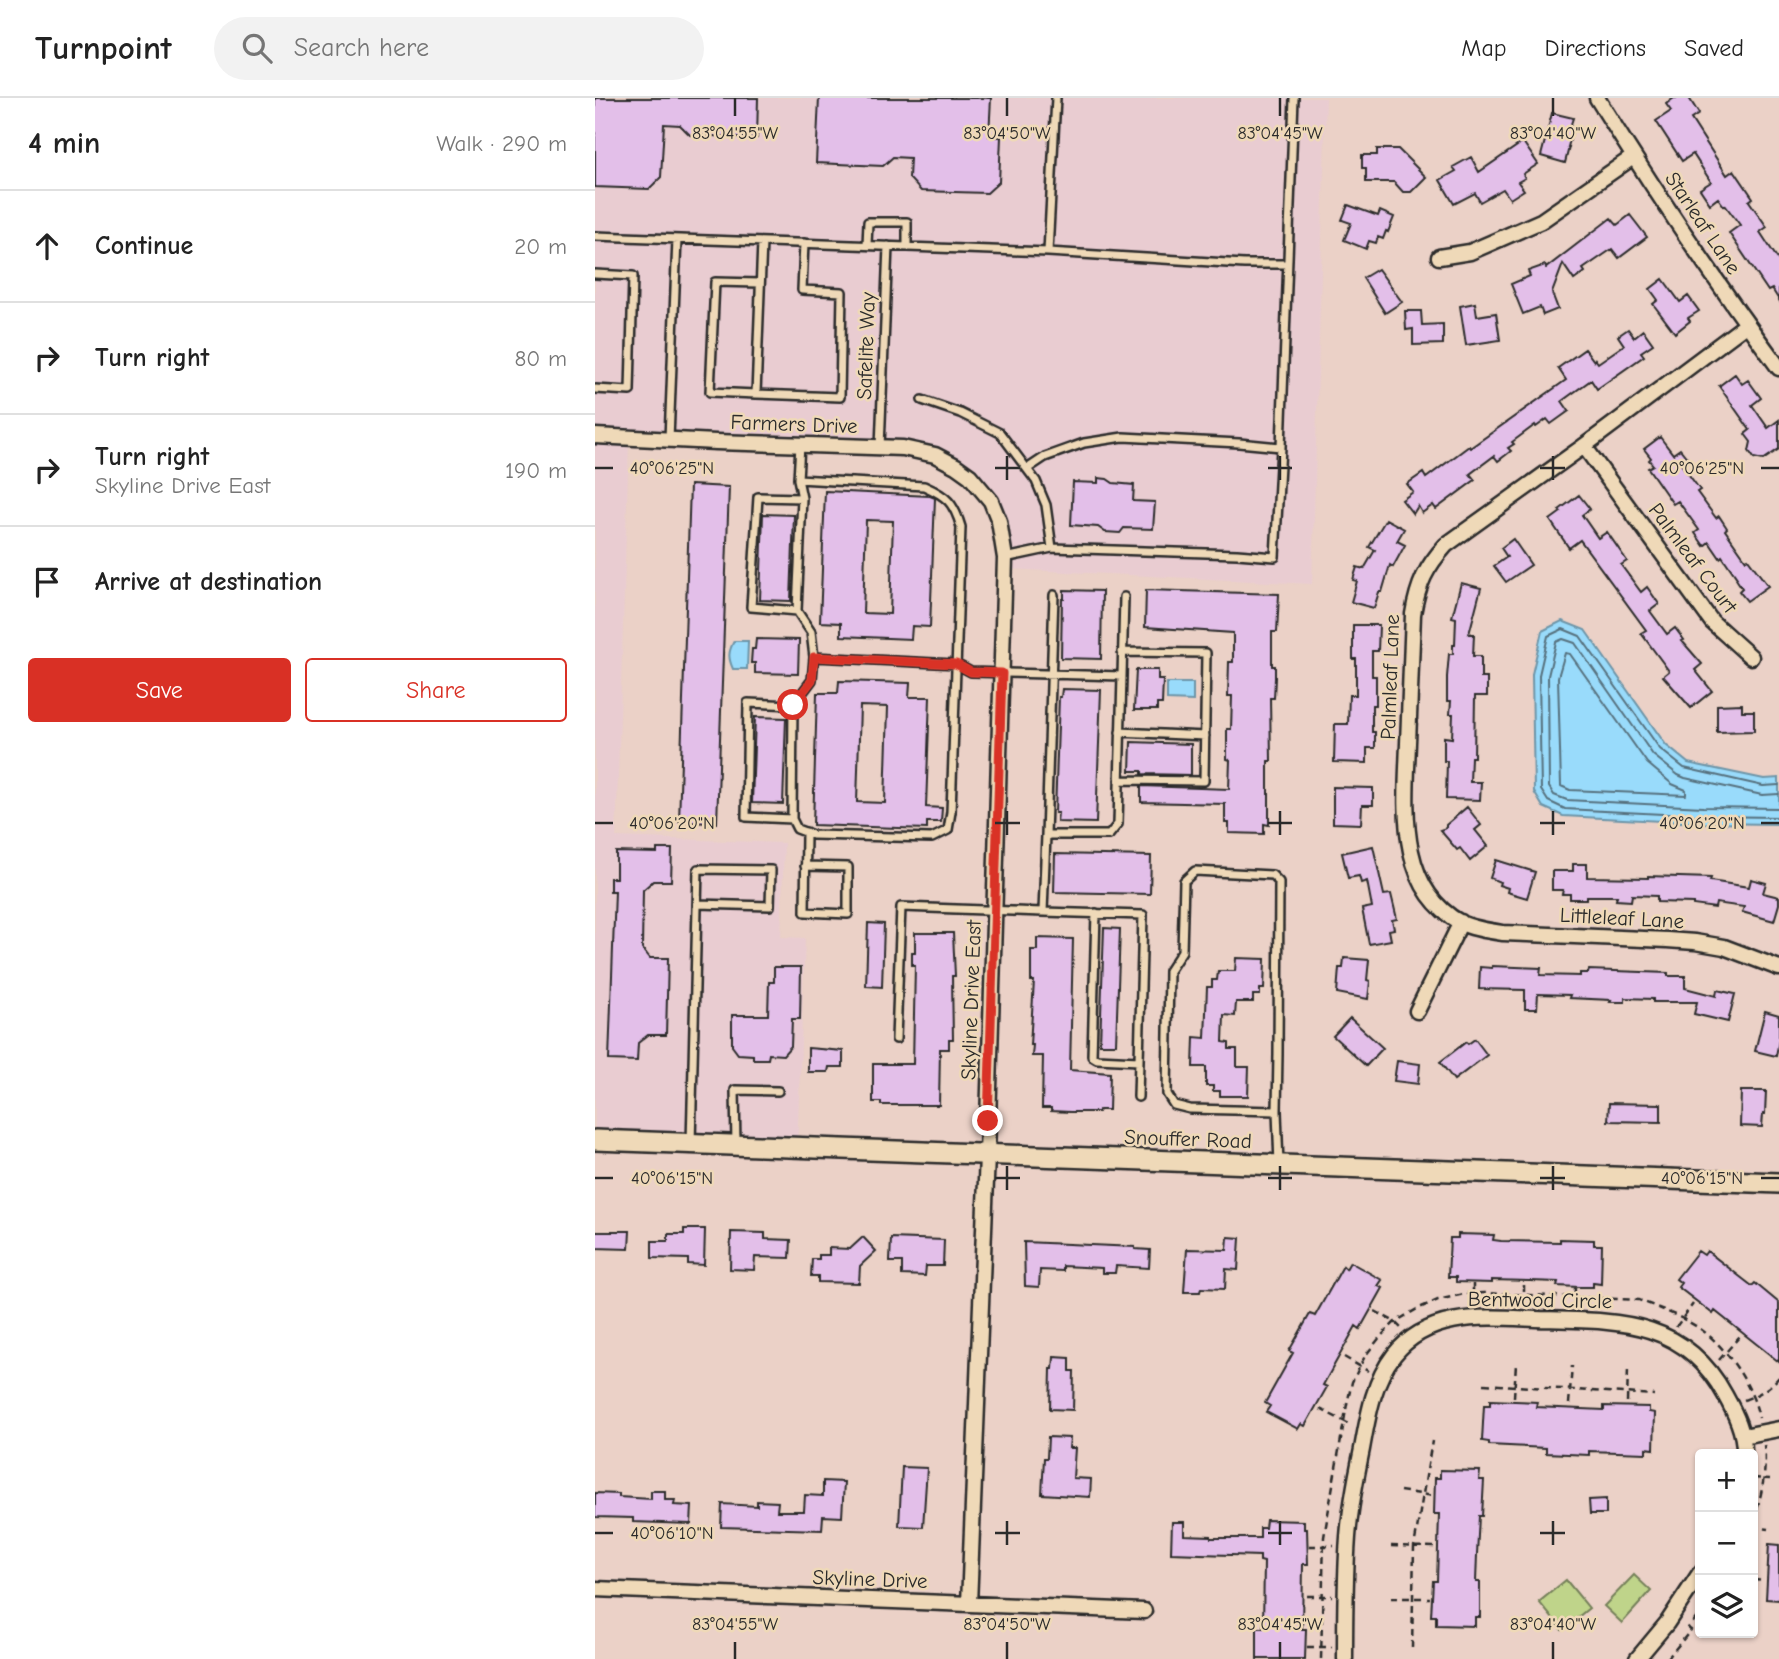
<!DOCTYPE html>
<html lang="en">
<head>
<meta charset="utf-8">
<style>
  :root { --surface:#fff; --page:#f2f2f2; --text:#222; --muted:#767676; --line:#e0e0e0; --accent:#d93025 }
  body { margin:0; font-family:"Comic Neue",sans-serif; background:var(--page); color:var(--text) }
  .controls { position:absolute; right:21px; bottom:21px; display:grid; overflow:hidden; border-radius:7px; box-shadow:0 2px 5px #0004 }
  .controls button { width:63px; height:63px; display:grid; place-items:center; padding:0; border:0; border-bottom:2px solid var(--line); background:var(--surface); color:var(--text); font:35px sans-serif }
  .stop { position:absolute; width:21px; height:21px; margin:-16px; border:5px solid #d93025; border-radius:50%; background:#fff }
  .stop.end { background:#d93025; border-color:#fff; box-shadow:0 2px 7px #0008 }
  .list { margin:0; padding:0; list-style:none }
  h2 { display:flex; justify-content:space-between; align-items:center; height:91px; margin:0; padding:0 28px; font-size:30px }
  h2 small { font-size:23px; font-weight:400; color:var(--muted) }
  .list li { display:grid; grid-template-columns:46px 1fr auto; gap:21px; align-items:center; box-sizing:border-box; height:112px; padding:0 28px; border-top:2px solid var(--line) }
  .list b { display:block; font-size:26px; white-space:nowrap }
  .list p { margin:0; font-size:23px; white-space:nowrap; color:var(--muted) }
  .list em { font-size:23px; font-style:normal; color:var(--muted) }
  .actions { display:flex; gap:14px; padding:21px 28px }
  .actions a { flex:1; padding:16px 0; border:2px solid var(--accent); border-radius:7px; text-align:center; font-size:24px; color:var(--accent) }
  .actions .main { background:var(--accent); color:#fff }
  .icon { flex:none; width:38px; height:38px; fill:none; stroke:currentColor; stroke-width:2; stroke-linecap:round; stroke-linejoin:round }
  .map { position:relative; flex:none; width:1184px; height:1561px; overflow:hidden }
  header { display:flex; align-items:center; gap:42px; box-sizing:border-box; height:98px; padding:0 35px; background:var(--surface); border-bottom:2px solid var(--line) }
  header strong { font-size:33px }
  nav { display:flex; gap:38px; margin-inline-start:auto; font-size:24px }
  .search { width:490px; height:63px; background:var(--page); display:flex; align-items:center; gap:18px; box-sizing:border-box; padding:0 24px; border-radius:38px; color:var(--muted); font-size:26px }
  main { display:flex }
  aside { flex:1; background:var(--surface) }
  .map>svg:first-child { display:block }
  .built { fill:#e9ccd1 }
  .green { fill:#bfd48a; stroke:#75805a; stroke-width:2 }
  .water { fill:#99dbfb; stroke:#6d95a8; stroke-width:2 }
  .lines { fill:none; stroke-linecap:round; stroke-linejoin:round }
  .shore { stroke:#57717e; stroke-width:2 }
  .building { fill:#e3bfe9; stroke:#2b2b2b; stroke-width:2; fill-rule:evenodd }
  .service-casing { stroke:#2b2b2b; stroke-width:12 }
  .minor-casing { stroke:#2b2b2b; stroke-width:19 }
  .secondary-casing { stroke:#2b2b2b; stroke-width:24 }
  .path { stroke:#2b2b2b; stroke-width:2.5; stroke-dasharray:7 5; stroke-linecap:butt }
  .service { stroke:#efd9b8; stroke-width:7 }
  .minor { stroke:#efd9b8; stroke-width:14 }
  .secondary { stroke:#efd9b8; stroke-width:19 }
  .route { stroke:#d93025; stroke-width:9 }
  .ticks { fill:none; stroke:#2b2b2b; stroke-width:2.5 }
  .labels { text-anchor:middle; stroke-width:5; stroke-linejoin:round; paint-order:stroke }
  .street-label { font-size:21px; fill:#2b2b2b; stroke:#efd9b8 }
  .ticks-label { font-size:18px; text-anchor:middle; fill:#2b2b2b; stroke:#efd9b8; stroke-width:5; stroke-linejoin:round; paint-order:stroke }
</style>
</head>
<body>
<header>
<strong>Turnpoint</strong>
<div class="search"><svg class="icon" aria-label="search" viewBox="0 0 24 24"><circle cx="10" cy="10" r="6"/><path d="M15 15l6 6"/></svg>Search here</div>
<nav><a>Map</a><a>Directions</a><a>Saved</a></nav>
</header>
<main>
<aside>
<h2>4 min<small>Walk · 290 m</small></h2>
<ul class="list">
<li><svg class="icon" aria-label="ahead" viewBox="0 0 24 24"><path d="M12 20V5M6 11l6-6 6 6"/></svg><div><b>Continue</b></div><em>20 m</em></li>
<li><svg class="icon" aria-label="right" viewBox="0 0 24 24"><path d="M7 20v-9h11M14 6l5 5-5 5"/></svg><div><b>Turn right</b></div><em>80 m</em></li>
<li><svg class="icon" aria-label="right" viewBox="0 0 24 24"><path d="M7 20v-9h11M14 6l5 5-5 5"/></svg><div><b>Turn right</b><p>Skyline Drive East</p></div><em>190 m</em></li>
<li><svg class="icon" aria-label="arrive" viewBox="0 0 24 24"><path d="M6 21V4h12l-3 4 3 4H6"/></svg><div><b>Arrive at destination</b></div></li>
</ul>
<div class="actions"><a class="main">Save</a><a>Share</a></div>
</aside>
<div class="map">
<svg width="1184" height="1561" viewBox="0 0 1184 1561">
  <rect width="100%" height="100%" fill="#ebd1c7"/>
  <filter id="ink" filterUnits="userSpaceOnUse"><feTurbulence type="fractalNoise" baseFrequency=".0143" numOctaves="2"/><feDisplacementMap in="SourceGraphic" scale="14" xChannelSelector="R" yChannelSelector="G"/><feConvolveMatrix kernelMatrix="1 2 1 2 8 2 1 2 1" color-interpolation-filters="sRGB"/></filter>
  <g filter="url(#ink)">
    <!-- built -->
    <path class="built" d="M0 0H731L717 486 412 471 406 416 353 359 34 344 21 739 189 745 186 839 210 840 202 1053 0 1046Z"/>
    <!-- green -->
    <path class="green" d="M1039 1477 1056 1493 1027 1525 1009 1508Z
      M971 1482 994 1510 967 1532 944 1504Z"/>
    <!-- water -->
    <path class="water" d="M967 523 990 532 1071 647 1093 665 1169 681 1184 680V726L1107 725 968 718 948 709 939 694 937 576 947 533Z
      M139 543H153L152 571H138C133 560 133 554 139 543Z
      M572 585H598V603L572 602Z"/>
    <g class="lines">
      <!-- shore -->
      <path class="shore" d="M970 555 975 556 1052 665 1077 686 1091 692V697L975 692 966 688 963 579Z
        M1184 687 1168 688 1089 670 1065 651 985 538 968 531 953 538 944 577 946 692 953 703 970 711 1107 718 1184 719
        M1184 696 1167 697 1090 680 1083 677 1058 657 980 545 968 541 961 544 953 578 954 689 959 697 972 702 1108 709 1184 710"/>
    </g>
    <!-- building -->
    <path class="building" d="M0 0H163L162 40 95 37 85 27 69 26 66 79 54 91 0 89Z
      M224 0H396L394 38 406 39 404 84 392 95 326 93 314 80 315 60 298 59 288 68 221 65Z
      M1079 0H1094L1104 16 1096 21 1132 77 1139 72 1158 100 1154 103 1172 129 1165 134 1184 163V202L1177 191 1173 193 1134 135 1145 127 1130 107 1129 108 1123 100 1115 106 1105 91 1116 84 1098 56 1087 63 1061 23 1076 13 1071 6Z
      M957 15 978 20 975 29 978 30 973 49H974L970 65 946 58Z
      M928 44 943 66 928 76 930 80 923 84 929 92 915 101 908 91 885 104 880 95 859 106 845 82 861 73 858 69 876 59 884 74Z
      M782 51H803L831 79 816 94H808L799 84H771V70H767V57H782Z
      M753 107 783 118 785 113 799 119 793 134 791 133 788 141 783 139 781 145 774 143 771 151 749 142 756 125 747 122Z
      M1035 117 1052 139 1024 160 1017 151 988 171 990 174 979 182 968 166 957 195 963 211 948 217 945 209 928 216 916 186 935 178 933 173 950 167 951 170 1016 120 1022 127Z
      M783 171 807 204 790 215 768 180Z
      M1068 181 1085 204 1093 198 1104 213 1093 220 1095 223 1080 235 1058 206 1063 202 1055 191Z
      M880 205 882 218 901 215 905 242 871 247 865 208Z
      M810 213H826L827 227 848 226V246L818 247V231L811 232Z
      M1033 231 1039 239 1048 232 1058 246 1046 254 1049 258 1002 291 996 282 967 303 974 313 956 326 952 321 941 329 940 327 917 344 919 346 913 350 916 353 903 363 899 358 875 376 880 382 841 411 838 407 827 415 823 408 818 416 807 402 818 394 812 386 828 375 831 380 874 348 875 350 971 282 963 270 990 251 999 263 1000 261 1003 265 1029 247 1023 238Z
      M1140 276 1147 286 1153 282 1166 300 1157 307 1173 330 1184 322V351L1168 362 1159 360 1154 353 1156 344 1150 336 1155 332 1124 288Z
      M1065 339 1078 356 1085 351 1093 361 1086 366 1105 392 1102 394 1121 420 1124 418 1132 430 1130 432 1151 462 1153 461 1173 488 1152 503 1144 493 1147 490 1141 481 1142 480 1127 458 1125 460 1114 444 1109 448 1100 435 1104 432 1083 403 1078 406 1053 370 1058 367 1054 362 1056 360 1049 351Z
      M503 380 512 381 518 385 539 387 538 403 560 404 558 431 529 430 525 435 510 434 503 429 476 427 478 384 503 385Z
      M95 387 134 389 122 725 84 724Z
      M230 393 335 398 340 400 335 529 317 528 316 541 246 538V525L225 524ZM271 422 298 423 295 516 268 515Z
      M984 397 995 411 987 417 1003 440 1012 434 1032 463 1026 467 1046 494 1052 489 1064 506 1055 513 1072 536 1080 530 1089 542 1087 543 1107 566 1100 572 1117 593 1096 610 1068 578 1074 573 1046 535 1051 532 985 442 974 450 955 422 966 414 964 412Z
      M168 416 199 417 196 503 165 502Z
      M791 421 809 431 802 443 810 447 798 469 795 467 787 494H784L779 510 756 504 762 483 758 482 762 469 769 471 780 452 774 449Z
      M918 441 936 467 911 484 899 468 912 459 906 450Z
      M866 485 886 490 874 536H879L878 558H886V580H892V598H880L879 659H876L875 684H886L885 702 851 701 852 663H849V639L857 640 858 616H855L856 603H852V579L854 556H858V547H860L861 520 857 519Z
      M469 492 507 493 506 561 466 560 467 501H469Z
      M551 492 684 496 682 534H677V568H680V580L679 600H675L676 663H673V696H674V727L669 726V736L634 735V725H630V706L546 704V688L634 691 635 662 632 661V631H636L637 598H633L634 564H638V535L550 529Z
      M758 527H784L783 553H777V578H781V607H777V634H780V650H772V665L739 664 740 626H753L754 597H761V561H758Z
      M161 541 204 542 203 576 160 575V565H156L157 551H160Z
      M541 572H563V582H568L567 606H562V612H539Z
      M244 583 315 585 314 599H335L331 709 347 710 346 724H332V731L218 727 222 595H243ZM265 608 293 609 290 705 262 704Z
      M467 591 506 592 501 725 462 724 463 715H460L464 599H466Z
      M1147 606V613H1159V633L1122 634V607Z
      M160 619 191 620 188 706 157 705Z
      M536 644 596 646V677L547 676V673H535Z
      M738 689 778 690V707H767L766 726 738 725Z
      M872 709 886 727 880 732 893 748 875 763 865 750 862 752 845 732 851 730V727Z
      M778 748 789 797 796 796 802 821 797 822 799 831 794 832 796 842 774 846 767 811 777 809 772 783 766 785 764 778 753 780 747 755Z
      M62 751H77L76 783H58L48 792 47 850 55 860H73L71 937H53L43 945 42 963 14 962 20 793H15V780H21V754L62 755Z
      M460 756 556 758 555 796 459 794Z
      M901 762 940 774 932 800 912 794 913 790 904 787 905 784 895 780Z
      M978 766H992V779L1053 780V778L1116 780 1115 783 1154 789 1156 781 1171 785 1168 795 1184 799V806L1179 823 1147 814 1149 809 1121 805 1120 810 1098 807V805L1062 804V798L1037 797 1036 803 1021 802 1022 798H991V801H975V796H967L968 792H957V773H978Z
      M273 825 289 826 287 889 271 888Z
      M509 830 525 831 521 946H505Z
      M320 835H358L360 878H357L358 941H354V951H345L344 1007H286V1004H278V966H318L320 867H317V854H320Z
      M442 840 478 841 475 972 515 975 514 1012H504L503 1014H475L456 1013V1010H447L448 958H437L438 947H435L439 883H436V852H442Z
      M641 860 670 861 669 891H665V897H658V904H641L640 918 629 917 628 944 634 945V951H642V969H654L653 998H625V993H618V988H611V969H598L599 939 610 940 612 889H617V882H622L623 873H640Z
      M749 860 774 862 772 882 775 883 773 901 742 895 744 870H748Z
      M897 868 946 870 945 877 985 878V875H993L994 872 1073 875V878H1090V890L1121 898 1122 892 1140 896 1133 924 1099 916 1102 904H1058V901L1030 900V904H1015L1016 902 974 900 975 897 943 896 942 911H930V892L884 891 885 869 897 870Z
      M179 869H206L205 921H197L196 948 188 957 174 956 173 961H158V957L143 956 137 948V917H173L174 884H179Z
      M1170 913 1184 917V942L1181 958 1160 953Z
      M755 920 788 950 771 968 738 938Z
      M880 941 892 957 859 982 845 964 871 944 873 946Z
      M213 950 248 953V969H234L233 974H213Z
      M802 963 825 966 823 986 799 983Z
      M1146 993H1171L1170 1016H1168L1167 1029 1145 1028Z
      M1014 1005 1066 1006V1024L1013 1023Z
      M89 1131H110L109 1167 93 1166V1161L57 1160V1143H73V1136H89Z
      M17 1133H35L34 1151 0 1150V1134H17Z
      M136 1134 170 1135V1141L196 1142 195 1160 160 1159 159 1172 135 1171Z
      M863 1136 899 1137 898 1142 906 1143 965 1144V1141L999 1142V1147H1007L1006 1186 998 1185V1189H984L962 1188 963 1184 935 1183 897 1182V1185L861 1184V1179H853L855 1140H863Z
      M268 1139 281 1153 265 1168 264 1185 223 1184V1178H216L217 1161H224V1157H234V1150L255 1151Z
      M633 1139 645 1140 643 1172 631 1171 630 1191 606 1190 605 1194H589L592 1151 632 1152Z
      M296 1140 349 1142 348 1168H331L330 1178 307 1177V1164H295Z
      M429 1144 540 1149V1151L555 1152 554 1170 521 1168 520 1175H507V1170L468 1168V1173L445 1172 444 1189 430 1188Z
      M1103 1153 1109 1157 1112 1153 1157 1188 1160 1185 1184 1205V1264L1120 1213 1118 1216 1083 1189 1086 1185 1081 1181Z
      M755 1164 787 1182 783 1188 788 1190 765 1231 761 1228 747 1253 728 1287 732 1289 710 1328 706 1326 703 1331 671 1314 675 1308 670 1305 698 1255 694 1253 715 1216 720 1218 748 1168 751 1171Z
      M459 1259 475 1260V1273H479L478 1312 455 1311 456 1271H458Z
      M895 1302 942 1304 941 1309 1009 1312V1308L1054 1309V1314L1060 1315 1059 1351 1051 1350V1355L994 1353V1357L951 1355V1350L894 1347V1344L887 1343 889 1307H895Z
      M453 1339 475 1340 474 1350H480L478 1380 496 1381 495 1399 447 1396 449 1360H452Z
      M307 1369 332 1370 328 1429 304 1428Z
      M845 1372 885 1373 884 1382H889L887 1418H884L882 1456 881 1484H885V1519H880V1528L841 1527V1518H836L838 1483H842L844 1416H839L840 1380H845Z
      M228 1383 249 1384 247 1419 228 1418 227 1432 126 1429 127 1406 162 1408V1403L183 1404 182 1413H209L210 1397 228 1398Z
      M56 1393H70V1402H80L79 1407 97 1408 96 1426 38 1424V1420L0 1419V1395L24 1396V1399L56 1401Z
      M1011 1401V1416H995L994 1402Z
      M671 1422 709 1423V1431H712L713 1466H708L707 1531H711L710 1561H662V1530H668L669 1464 665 1463V1458L576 1455 577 1424H589V1437L616 1438V1440H665V1430H670Z
      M1174 1446 1184 1447V1502L1171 1501Z"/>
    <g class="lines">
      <defs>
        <path id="service" d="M0 138 453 154 461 0
          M167 144 161 296 245 299 247 194 207 192 209 145
          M272 147 273 124H312V149
          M453 154 649 166H692
          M0 176 38 178 35 293 0 291
          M161 296 115 294 120 184 165 185
          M327 302 365 315 405 335 441 383 451 407 457 450
          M74 341 82 141
          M285 349 293 148
          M432 371 450 359 489 345 528 339 644 345 686 349
          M203 381 329 388C352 398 359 405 366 429L356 714 353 732 337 740 218 737 202 731 197 721 198 607 217 582 219 559 216 534 202 513 156 509 163 399 207 400 203 381 205 347
          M410 460 457 450 642 456 680 459 686 349 699 0
          M459 497 451 737H514L523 726 527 578
          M202 513 207 400
          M219 559 361 566 376 574 527 578 529 499
          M525 634 610 638
          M524 682 609 683 611 555 527 554
          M197 721 151 719 153 605 198 607
          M210 768 253 769V816L210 814 211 734
          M448 814 548 817 543 999
          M501 815 497 958 502 961 544 963
          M301 941 306 809 448 814 451 737
          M682 1013 595 1011 579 1007 572 996 574 873 587 853 589 783 600 773 677 777 684 784 683 956 682 1013 684 1067
          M96 1045C98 954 101 863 103 771L176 772 175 808 102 806
          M141 1047 140 992 183 993"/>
        <path id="minor" d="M1002 0C1059 92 1120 183 1184 270
          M844 159 875 154 946 123 1038 59
          M1152 226 989 348 851 447C831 469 823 486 818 516 816 559 815 602 813 645 811 706 801 790 866 825 879 831 894 833 908 835L1072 842 1100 844 1129 849 1184 870
          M0 338 121 344 308 350 340 357 361 368 375 378 396 403 404 423 410 460 392 1057 374 1506
          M989 348 1117 524 1156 559
          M822 913 866 824
          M1148 1338 1184 1331
          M0 1491 549 1513
          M750 1561C750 1521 750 1480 753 1439 755 1410 761 1380 767 1351 773 1318 778 1284 799 1257 834 1213 891 1219 941 1221 1019 1223 1088 1219 1130 1297 1140 1315 1150 1335 1149 1356
          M1042 1561 1072 1525 1105 1475"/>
        <path id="secondary" d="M0 1042 1184 1085"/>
      </defs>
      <!-- service casing -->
      <use href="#service" class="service-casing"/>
      <!-- minor casing -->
      <use href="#minor" class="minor-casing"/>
      <!-- secondary casing -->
      <use href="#secondary" class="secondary-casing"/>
      <!-- path -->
      <path class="path" d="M878 1186V1207
        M929 1205V1187
        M979 1208 980 1190
        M780 1213 800 1224 806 1230
        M1081 1229 1098 1206
        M749 1259 773 1273
        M1124 1262 1145 1238
        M889 1286 1059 1297
        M919 1299 921 1265
        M1149 1302C1163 1297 1175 1290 1184 1279
        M1032 1304 1033 1270
        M974 1306 977 1268
        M725 1311 756 1327
        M1158 1380 1175 1381
        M805 1393 839 1398
        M1158 1422C1167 1399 1172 1371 1169 1347
        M1158 1429 1174 1431
        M714 1448H739
        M796 1448 839 1449
        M1158 1482 1170 1483
        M712 1498H737
        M796 1500H835
        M712 1549H737
        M817 1550 819 1449 837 1343
        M726 1561 729 1439 752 1306 757 1284 770 1258 786 1238 800 1224 822 1211 843 1202 869 1196 889 1195 1044 1202C1064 1210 1085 1218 1104 1230 1131 1248 1158 1288 1164 1320
        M1072 1561 1096 1532 1093 1530 1105 1516"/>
      <!-- service -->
      <use href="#service" class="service"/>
      <!-- minor -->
      <use href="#minor" class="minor"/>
      <!-- secondary -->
      <use href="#secondary" class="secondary"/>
    </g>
  </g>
  <g class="lines" filter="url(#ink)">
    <!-- route -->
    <path class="route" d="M198 607 217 582 219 559 361 566 376 574 407 575 393 1023"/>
  </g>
  <!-- ticks -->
  <path class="ticks" d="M140 0V18M412 0V18M685 0V18M958 0V18M412 358V382M685 358V382M958 358V382M0 370H18M400 370H425M673 370H697M945 370H970M1166 370H1184M412 713V737M685 713V737M958 713V737M0 725H18M400 725H425M673 725H697M945 725H970M1166 725H1184M412 1068V1092M685 1068V1092M958 1068V1092M0 1080H18M400 1080H425M673 1080H697M945 1080H970M1166 1080H1184M412 1423V1447M685 1423V1447M958 1423V1447M0 1435H18M400 1435H425M673 1435H697M945 1435H970M140 1544V1561M412 1544V1561M685 1544V1561M958 1544V1561"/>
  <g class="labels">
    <!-- street labels -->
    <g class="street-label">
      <text transform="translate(1108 125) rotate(56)" y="7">Starleaf Lane</text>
      <text transform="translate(271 248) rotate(-88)" y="7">Safelite Way</text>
      <text transform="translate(199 326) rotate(2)" y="7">Farmers Drive</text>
      <text transform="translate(1098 460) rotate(53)" y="7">Palmleaf Court</text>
      <text transform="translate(795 579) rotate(-88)" y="7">Palmleaf Lane</text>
      <text transform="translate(1027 820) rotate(3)" y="7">Littleleaf Lane</text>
      <text transform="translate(376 902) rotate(-88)" y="7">Skyline Drive East</text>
      <text transform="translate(593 1041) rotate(2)" y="7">Snouffer Road</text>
      <text transform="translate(945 1202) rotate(1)" y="7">Bentwood Circle</text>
      <text transform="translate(275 1481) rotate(2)" y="7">Skyline Drive</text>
    </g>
  </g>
  <g class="ticks-label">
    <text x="140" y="41">83°04'55"W</text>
    <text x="412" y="41">83°04'50"W</text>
    <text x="685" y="41">83°04'45"W</text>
    <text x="958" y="41">83°04'40"W</text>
    <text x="77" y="376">40°06'25"N</text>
    <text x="1107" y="376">40°06'25"N</text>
    <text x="77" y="731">40°06'20"N</text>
    <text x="1107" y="731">40°06'20"N</text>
    <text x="77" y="1086">40°06'15"N</text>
    <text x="1107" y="1086">40°06'15"N</text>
    <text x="77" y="1441">40°06'10"N</text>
    <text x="140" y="1532">83°04'55"W</text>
    <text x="412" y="1532">83°04'50"W</text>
    <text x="685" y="1532">83°04'45"W</text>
    <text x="958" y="1532">83°04'40"W</text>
  </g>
</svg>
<div class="controls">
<button>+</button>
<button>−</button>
<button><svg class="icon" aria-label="layers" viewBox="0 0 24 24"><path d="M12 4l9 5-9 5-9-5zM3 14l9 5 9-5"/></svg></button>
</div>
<div class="stop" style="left:198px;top:607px"></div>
<div class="stop end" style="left:393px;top:1023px"></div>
</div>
</main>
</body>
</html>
